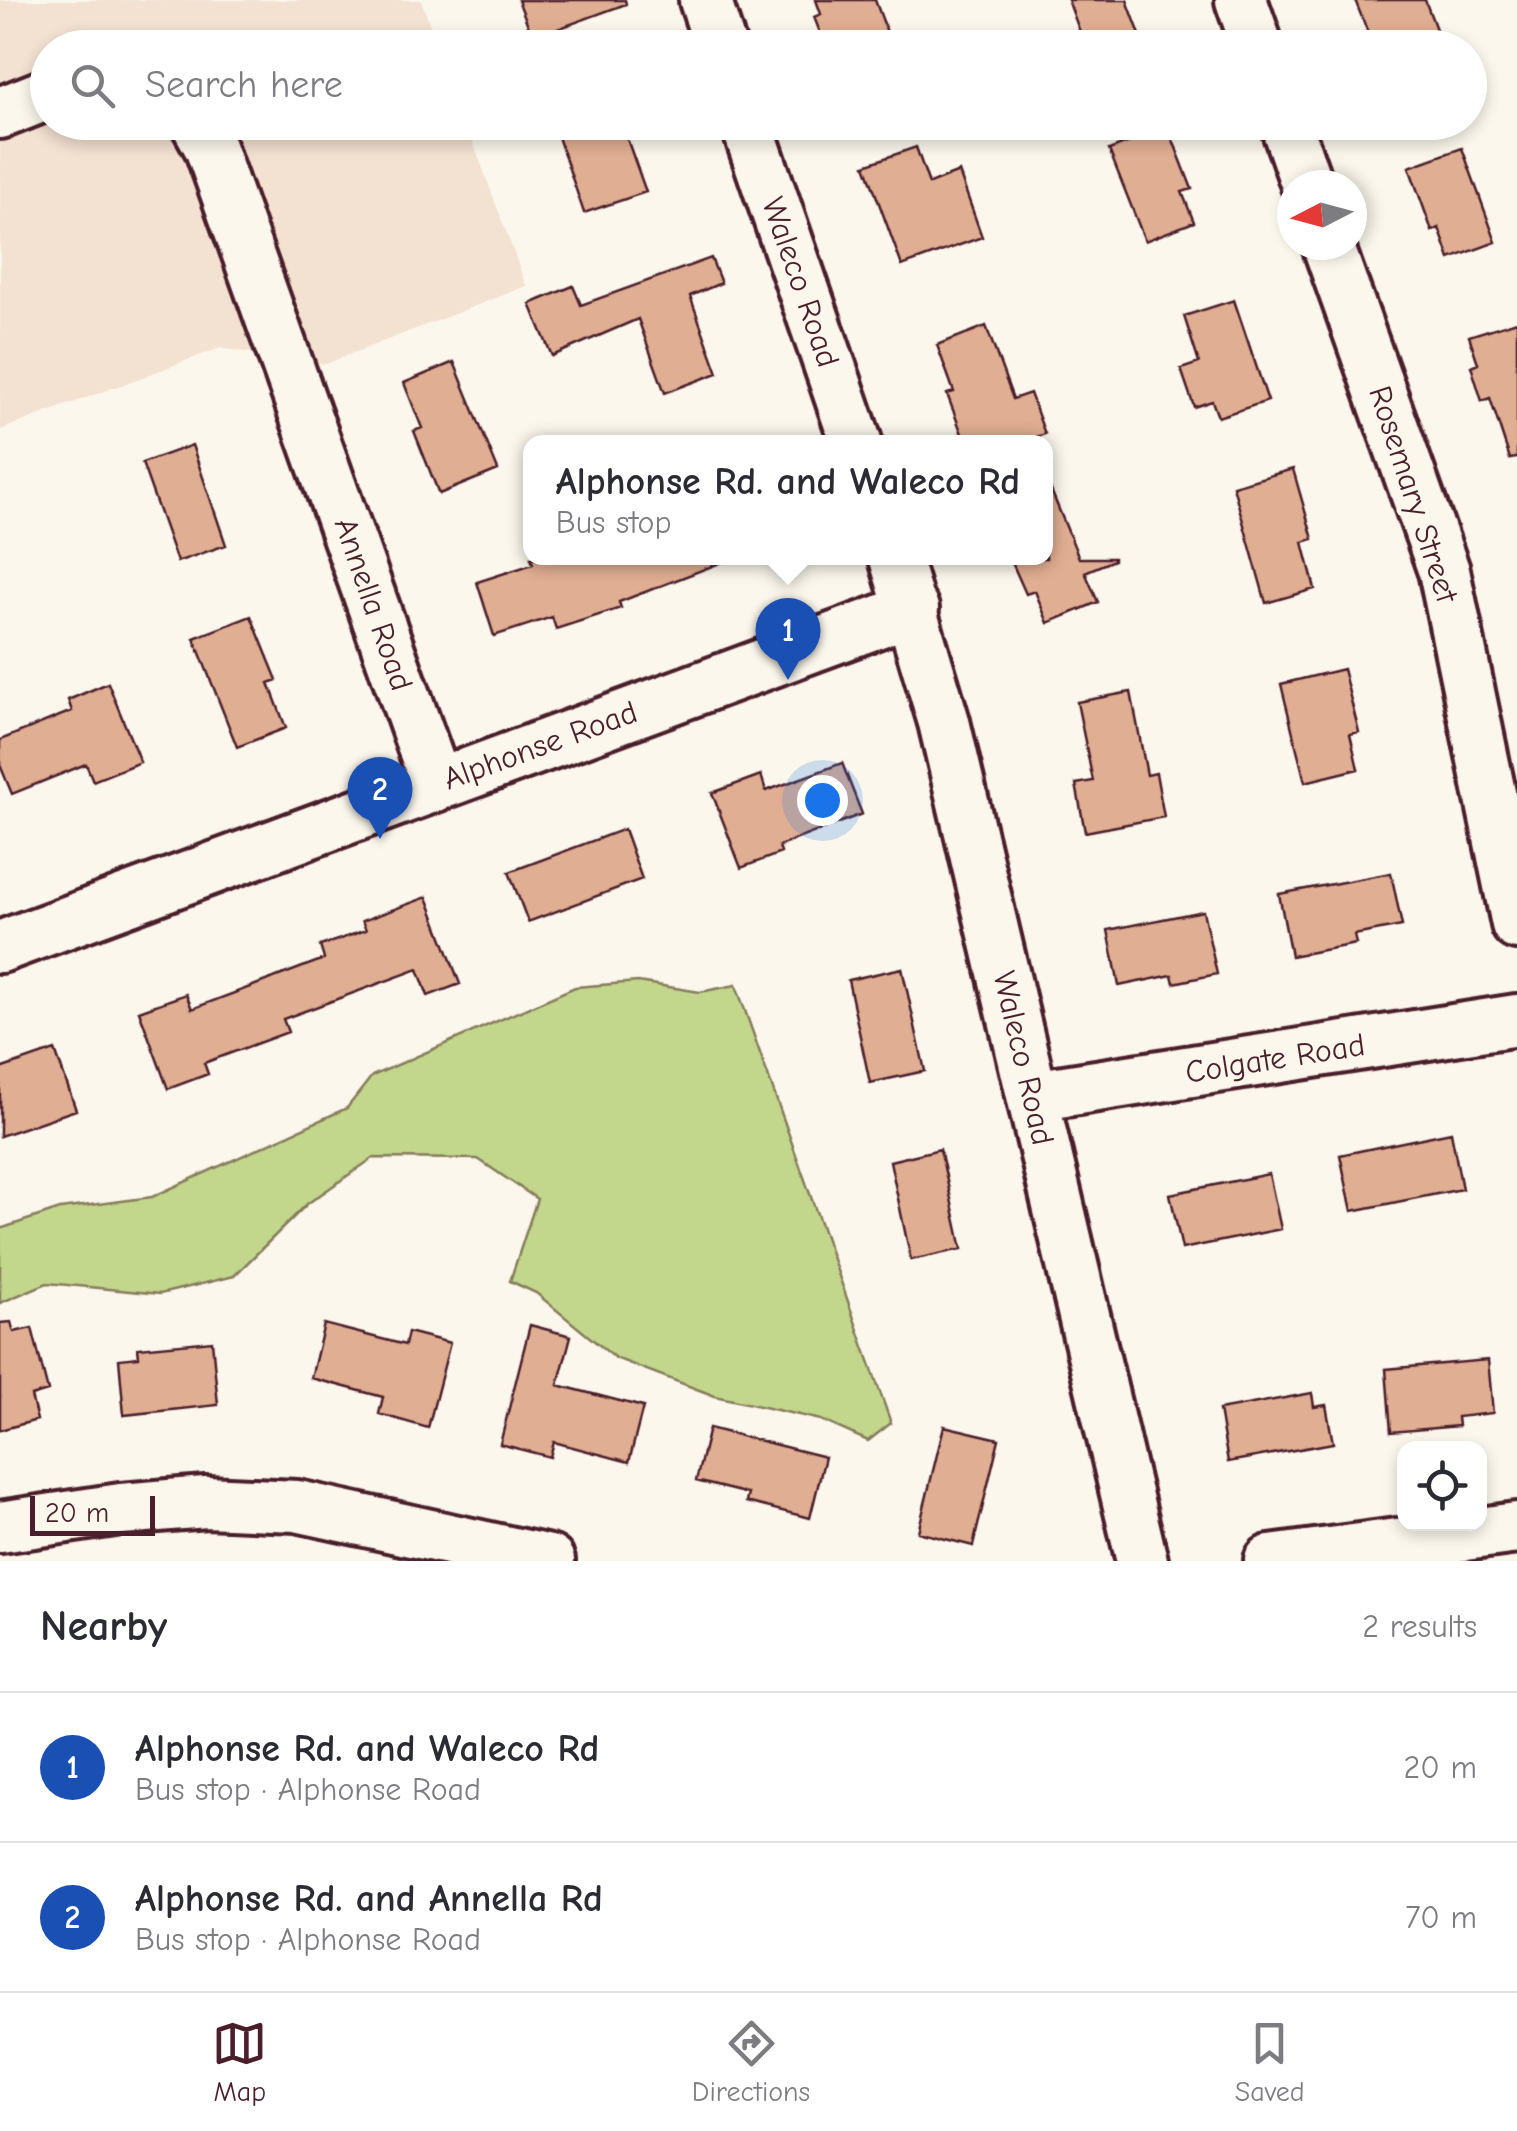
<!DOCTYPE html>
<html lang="en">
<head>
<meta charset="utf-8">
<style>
  :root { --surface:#fff; --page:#f2f2f3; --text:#2b2b33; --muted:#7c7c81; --line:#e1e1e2; --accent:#4a1f2b }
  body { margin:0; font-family:"Comic Neue",sans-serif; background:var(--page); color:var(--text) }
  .controls { position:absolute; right:30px; bottom:30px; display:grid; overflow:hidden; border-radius:20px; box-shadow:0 5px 15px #0003 }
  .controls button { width:90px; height:90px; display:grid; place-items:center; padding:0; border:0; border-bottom:2px solid var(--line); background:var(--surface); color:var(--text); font:50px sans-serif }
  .compass { position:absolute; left:1277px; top:170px; width:90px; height:90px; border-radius:50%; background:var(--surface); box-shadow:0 5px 15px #0003; rotate:264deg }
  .scale { position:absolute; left:30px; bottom:25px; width:125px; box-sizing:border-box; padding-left:10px; border:5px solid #4a1f2b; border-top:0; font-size:28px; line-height:35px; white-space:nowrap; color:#4a1f2b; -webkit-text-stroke:8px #fbf7ec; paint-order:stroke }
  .you { position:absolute; left:822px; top:800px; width:35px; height:35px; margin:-25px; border:8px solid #fff; border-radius:50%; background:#1a73e8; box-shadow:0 0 0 15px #1a73e833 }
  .badge { display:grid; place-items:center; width:65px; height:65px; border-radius:50%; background:var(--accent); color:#fff; font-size:32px; font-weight:700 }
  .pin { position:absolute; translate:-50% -82px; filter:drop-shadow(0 2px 5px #0008) }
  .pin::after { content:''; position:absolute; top:52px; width:35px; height:30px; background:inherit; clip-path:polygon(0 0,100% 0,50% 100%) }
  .popup { position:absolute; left:523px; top:435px; width:530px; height:130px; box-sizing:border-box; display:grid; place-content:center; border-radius:20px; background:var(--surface); filter:drop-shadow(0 2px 8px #0005); font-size:32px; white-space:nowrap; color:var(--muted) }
  .popup b { font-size:38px; color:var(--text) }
  .popup::after { content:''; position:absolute; left:50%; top:100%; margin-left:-20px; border:20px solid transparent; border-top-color:var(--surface) }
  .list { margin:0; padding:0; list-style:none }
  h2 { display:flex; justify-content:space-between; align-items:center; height:130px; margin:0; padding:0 40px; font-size:42px }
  h2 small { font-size:32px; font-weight:400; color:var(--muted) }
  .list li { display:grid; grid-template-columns:65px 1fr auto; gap:30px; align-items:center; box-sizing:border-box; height:150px; padding:0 40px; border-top:2px solid var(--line) }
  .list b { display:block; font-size:38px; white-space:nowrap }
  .list p { margin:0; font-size:32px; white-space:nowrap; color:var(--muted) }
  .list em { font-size:32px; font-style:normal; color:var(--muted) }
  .icon { flex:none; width:55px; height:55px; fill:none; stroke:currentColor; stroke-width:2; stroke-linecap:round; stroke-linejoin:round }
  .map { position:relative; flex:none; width:1517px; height:1561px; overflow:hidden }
  .search { position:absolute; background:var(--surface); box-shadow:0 5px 15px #0003; left:30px; right:30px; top:30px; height:110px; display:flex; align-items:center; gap:25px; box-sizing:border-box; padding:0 35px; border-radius:55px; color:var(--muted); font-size:38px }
  .sheet { height:430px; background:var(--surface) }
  nav { display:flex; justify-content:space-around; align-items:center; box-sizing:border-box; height:140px; border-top:2px solid var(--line); background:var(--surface); font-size:28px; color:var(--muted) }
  nav a { display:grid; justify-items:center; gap:5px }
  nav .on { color:var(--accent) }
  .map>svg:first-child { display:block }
  .built { fill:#f3e1d1 }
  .green { fill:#c2d78c; stroke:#867b5c; stroke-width:2.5 }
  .building { fill:#e0ae92; stroke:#4a1f2b; stroke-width:2.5 }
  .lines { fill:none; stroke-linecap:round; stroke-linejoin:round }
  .minor-casing { stroke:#4a1f2b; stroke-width:58 }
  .minor { stroke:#fbf7ec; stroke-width:50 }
  .labels { text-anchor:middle; stroke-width:9; stroke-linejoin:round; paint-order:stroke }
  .street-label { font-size:32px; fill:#4a1f2b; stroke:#fbf7ec }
</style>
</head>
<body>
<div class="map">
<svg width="1517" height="1561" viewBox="0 0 1517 1561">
  <rect width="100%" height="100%" fill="#fbf7ec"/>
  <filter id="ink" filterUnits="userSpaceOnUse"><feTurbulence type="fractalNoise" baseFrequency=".01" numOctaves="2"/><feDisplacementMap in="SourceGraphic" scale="20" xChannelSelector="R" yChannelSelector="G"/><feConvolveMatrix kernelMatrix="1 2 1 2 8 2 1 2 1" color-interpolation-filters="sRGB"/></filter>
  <g filter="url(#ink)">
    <!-- built -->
    <path class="built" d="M0 0H421L438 47 48 48V122L466 123 526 286 325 364 220 348 0 430Z"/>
    <!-- green -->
    <path class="green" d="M638 982 700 992 736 985 891 1423 868 1441 821 1420 715 1396 615 1358 536 1293 510 1281 537 1199 478 1159 373 1158 307 1204 234 1276 160 1294 47 1283 0 1303V1229L60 1209 152 1197 347 1108 372 1076 575 987Z"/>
    <!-- building -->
    <path class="building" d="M518 0H625L626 4 533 38Z
      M816 0H875L893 48H826L814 17 821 14Z
      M1068 0H1127L1145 48H1086Z
      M1355 0H1425L1443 48H1374Z
      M553 122H621L646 192 584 213Z
      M1168 127 1192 189 1182 192 1194 222 1145 241 1109 150Z
      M916 147 929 184 959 172 982 237 902 266 865 165Z
      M1462 148 1496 242 1450 259 1439 228 1432 231 1409 167Z
      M711 258 721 283 690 296 718 373 665 393 638 319 552 356 530 304 573 286 581 305Z
      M1234 300 1268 401 1218 417 1212 401 1194 407 1181 369 1199 363 1184 316Z
      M1517 321V458L1510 459 1490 398 1482 401 1471 366 1478 363 1469 336Z
      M986 326 1013 399 1030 393 1045 434 1021 442H965L947 394 954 392 937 345Z
      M454 362 498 470 439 494 414 431 422 428 404 383Z
      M192 445 226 545 177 562 142 463Z
      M1293 469 1313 539 1303 542 1315 589 1266 603 1233 486Z
      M1046 478 1079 558H1114V560L1085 572 1098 602 1048 623 1035 591 1026 594 1010 558H1046Z
      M531 558H728V560L619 602 621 608 556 629 552 617 494 636 477 582 533 564Z
      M251 616 277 680 269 683 286 728 237 747 194 638Z
      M1343 669 1359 732 1350 734 1358 769 1305 782 1281 684Z
      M108 683 140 762 93 781 86 764 12 794 0 765V740L72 711 68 700Z
      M1131 692 1147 775 1156 773 1164 817 1085 832 1076 784 1093 781 1077 702Z
      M842 763 862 814 779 846 781 853 741 868 712 793 761 775 766 791Z
      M624 829 642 879 528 922 509 872Z
      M1391 873 1402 926 1354 935 1356 944 1291 956 1279 894Z
      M427 897 460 984 428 996 418 969 283 1019 288 1032 204 1063 208 1074 168 1089 139 1011 186 994 192 1009 324 959 320 946 366 930 362 921Z
      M1203 911 1217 974 1174 983 1172 975 1119 986 1108 930Z
      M902 968 925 1071 870 1083 848 980Z
      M55 1050 76 1110 0 1136V1069Z
      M1451 1132 1462 1189 1352 1211 1340 1155Z
      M940 1149 962 1249 911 1260 890 1161Z
      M1269 1174 1281 1229 1182 1249 1170 1194Z
      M11 1322 14 1332 32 1328 48 1391 31 1396 37 1420 0 1430V1323Z
      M324 1324 405 1345 408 1332 450 1343 428 1428 379 1414 383 1397 311 1378Z
      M530 1325 571 1336 558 1385 643 1407 629 1462 554 1442 550 1457 500 1444Z
      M212 1341 218 1405 124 1415 119 1359 139 1357 138 1348Z
      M1488 1360 1493 1413 1457 1417 1458 1426 1391 1432 1386 1369Z
      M1312 1393 1314 1407 1326 1405 1333 1443 1228 1462 1219 1410Z
      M944 1426 999 1439 973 1546 918 1532Z
      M709 1428 825 1457 810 1518 746 1502 748 1494 696 1481Z"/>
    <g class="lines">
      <defs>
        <path id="minor" d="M705 0 721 48
          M1241 0 1258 48
          M0 113 48 94
          M196 122 210 147 436 783
          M746 122 856 442
          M1285 122 1307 185
          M1328 245 1444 571 1517 924
          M895 558 944 722 1142 1561
          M0 947 913 609
          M1033 1096 1517 1020
          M0 1527 121 1509 206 1502 297 1506 549 1561
          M1270 1561 1517 1528"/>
      </defs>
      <!-- minor casing -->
      <use href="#minor" class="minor-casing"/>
      <!-- minor -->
      <use href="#minor" class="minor"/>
    </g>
  </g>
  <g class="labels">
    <!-- street labels -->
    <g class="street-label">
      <text transform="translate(801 282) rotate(71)" y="11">Waleco Road</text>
      <text transform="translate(1414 494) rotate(72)" y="11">Rosemary Street</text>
      <text transform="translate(374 604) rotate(71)" y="11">Annella Road</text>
      <text transform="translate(540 745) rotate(-20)" y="11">Alphonse Road</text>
      <text transform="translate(1024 1058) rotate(77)" y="11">Waleco Road</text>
      <text transform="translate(1275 1058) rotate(-9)" y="11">Colgate Road</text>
    </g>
  </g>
</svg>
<div class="controls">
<button><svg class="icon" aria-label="locate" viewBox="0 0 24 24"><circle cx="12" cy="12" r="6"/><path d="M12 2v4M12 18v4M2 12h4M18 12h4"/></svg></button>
</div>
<svg class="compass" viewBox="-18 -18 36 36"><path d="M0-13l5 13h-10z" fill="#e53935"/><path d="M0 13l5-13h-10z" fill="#7c7c81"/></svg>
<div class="scale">20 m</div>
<div class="you"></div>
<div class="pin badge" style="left:788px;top:680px;background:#1a4fb4">1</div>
<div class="popup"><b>Alphonse Rd. and Waleco Rd</b>Bus stop</div>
<div class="pin badge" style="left:380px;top:839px;background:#1a4fb4">2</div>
<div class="search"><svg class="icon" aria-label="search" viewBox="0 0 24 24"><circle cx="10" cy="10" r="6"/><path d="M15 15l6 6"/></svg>Search here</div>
</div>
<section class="sheet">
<h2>Nearby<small>2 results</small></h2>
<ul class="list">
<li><span class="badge" style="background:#1a4fb4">1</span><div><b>Alphonse Rd. and Waleco Rd</b><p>Bus stop · Alphonse Road</p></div><em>20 m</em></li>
<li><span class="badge" style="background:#1a4fb4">2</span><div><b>Alphonse Rd. and Annella Rd</b><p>Bus stop · Alphonse Road</p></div><em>70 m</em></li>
</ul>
</section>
<nav>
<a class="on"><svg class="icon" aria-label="map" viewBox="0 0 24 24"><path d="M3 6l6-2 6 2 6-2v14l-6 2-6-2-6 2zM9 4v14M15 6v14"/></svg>Map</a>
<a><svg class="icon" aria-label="directions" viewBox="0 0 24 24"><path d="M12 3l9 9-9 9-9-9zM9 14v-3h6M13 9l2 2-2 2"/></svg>Directions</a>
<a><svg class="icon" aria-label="saved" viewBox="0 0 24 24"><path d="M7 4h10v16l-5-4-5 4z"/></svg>Saved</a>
</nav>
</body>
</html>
